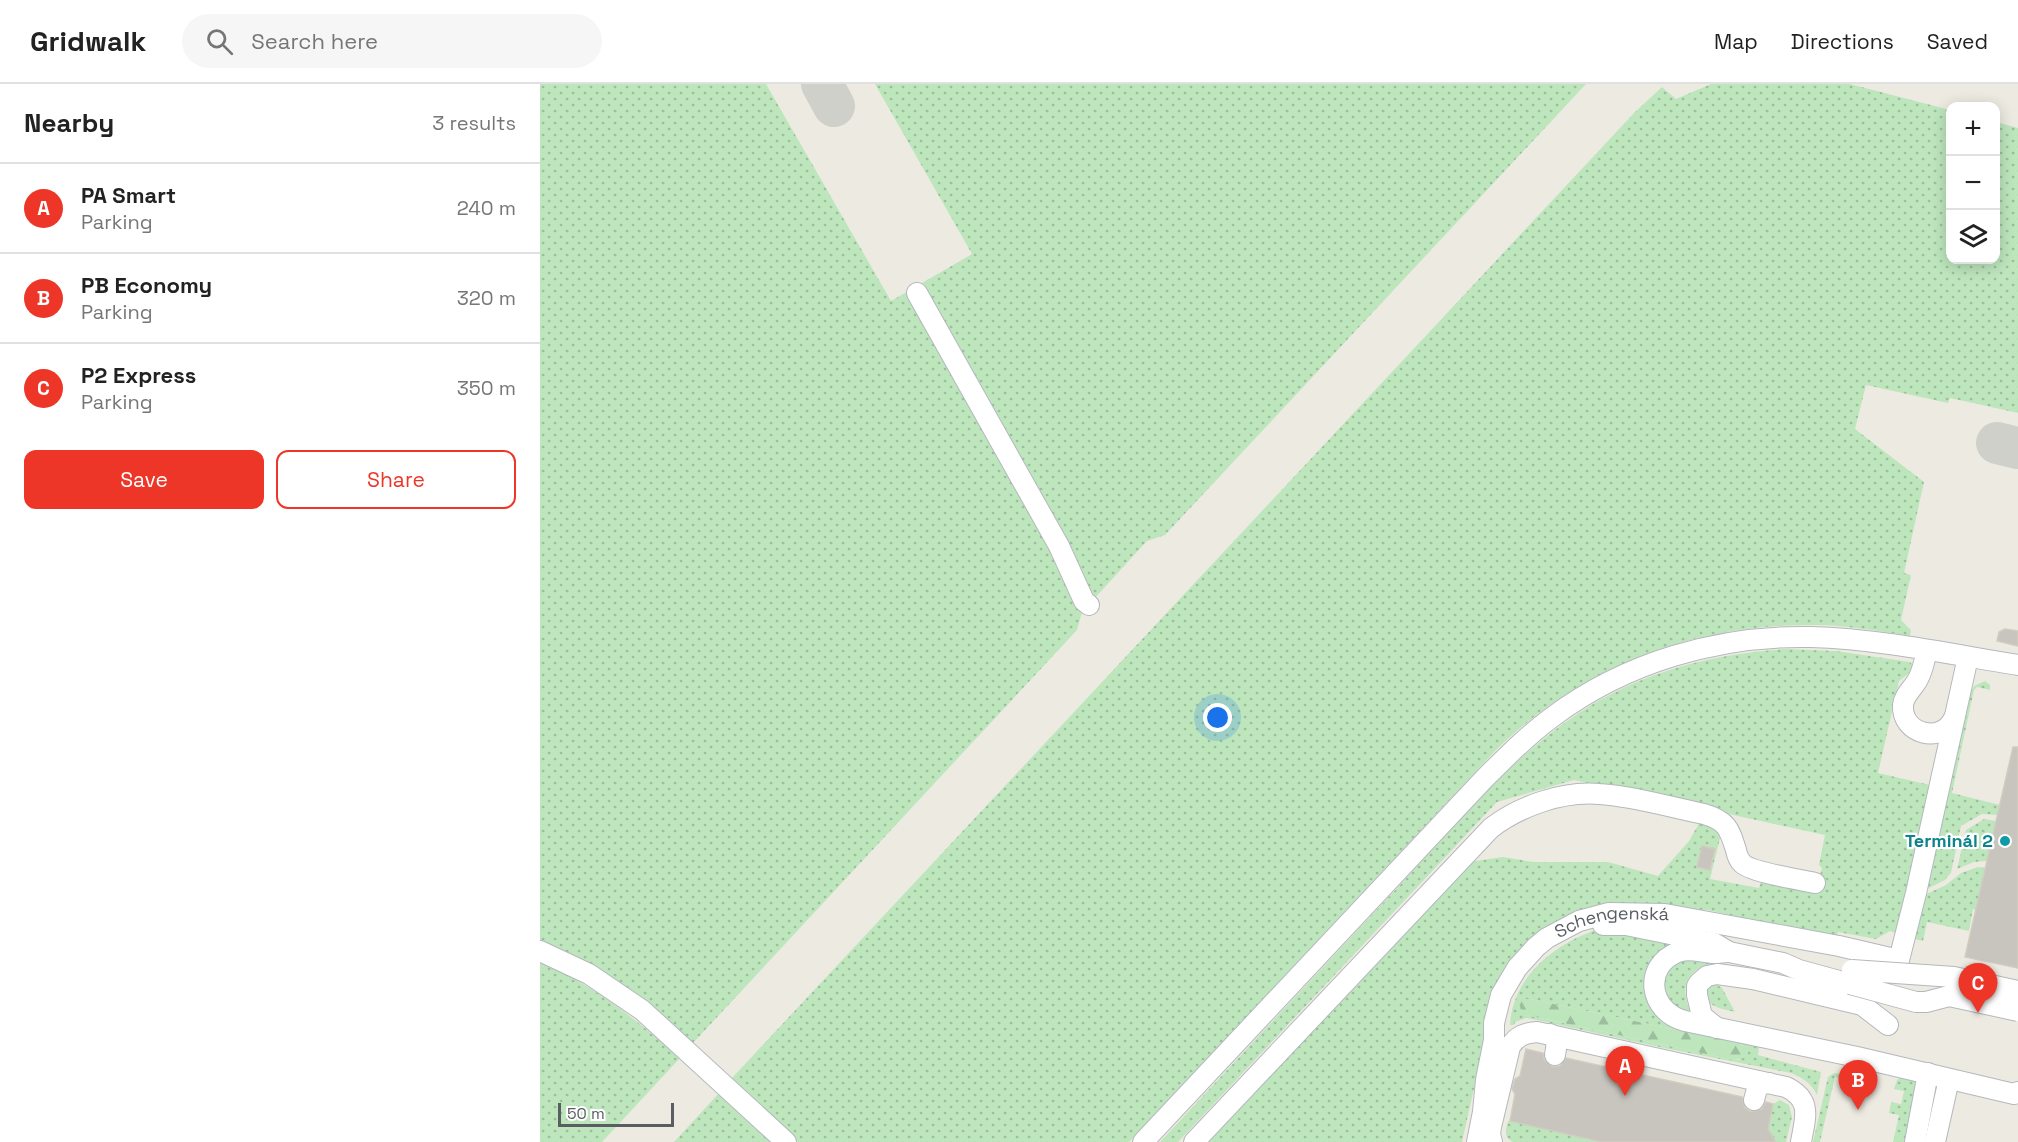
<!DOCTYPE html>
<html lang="en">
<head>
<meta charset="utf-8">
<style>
  :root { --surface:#fff; --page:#f6f6f6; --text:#222; --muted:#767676; --line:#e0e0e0; --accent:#ed3627 }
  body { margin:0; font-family:"Space Grotesk",sans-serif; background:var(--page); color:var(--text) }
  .controls { position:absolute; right:18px; top:18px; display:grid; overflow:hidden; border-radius:12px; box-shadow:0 3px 15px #0003 }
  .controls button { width:54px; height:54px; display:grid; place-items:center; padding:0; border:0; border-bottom:2px solid var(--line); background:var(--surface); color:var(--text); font:30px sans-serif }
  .scale { position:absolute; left:18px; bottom:15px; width:116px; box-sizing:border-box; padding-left:6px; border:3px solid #5a5e63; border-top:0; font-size:16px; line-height:21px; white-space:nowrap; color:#5a5e63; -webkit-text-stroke:4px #fff; paint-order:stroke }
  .you { position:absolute; left:678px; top:634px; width:21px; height:21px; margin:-15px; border:4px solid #fff; border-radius:50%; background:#1a73e8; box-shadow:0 0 0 9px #1a73e833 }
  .badge { display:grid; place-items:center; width:39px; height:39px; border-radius:50%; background:var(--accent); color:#fff; font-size:20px; font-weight:700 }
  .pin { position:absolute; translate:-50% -50px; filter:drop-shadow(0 2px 3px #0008) }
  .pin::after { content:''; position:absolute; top:32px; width:21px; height:18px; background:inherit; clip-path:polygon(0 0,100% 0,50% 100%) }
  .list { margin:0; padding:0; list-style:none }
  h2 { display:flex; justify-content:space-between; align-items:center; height:78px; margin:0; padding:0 24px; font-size:26px }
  h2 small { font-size:20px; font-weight:400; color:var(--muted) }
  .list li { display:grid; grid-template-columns:39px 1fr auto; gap:18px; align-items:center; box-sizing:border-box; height:90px; padding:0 24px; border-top:2px solid var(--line) }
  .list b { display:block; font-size:22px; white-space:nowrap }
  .list p { margin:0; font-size:20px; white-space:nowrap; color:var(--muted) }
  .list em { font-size:20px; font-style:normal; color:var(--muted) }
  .actions { display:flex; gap:12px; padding:18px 24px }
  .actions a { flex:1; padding:14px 0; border:2px solid var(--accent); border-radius:12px; text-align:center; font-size:21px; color:var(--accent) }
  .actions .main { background:var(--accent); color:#fff }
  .icon { flex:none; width:33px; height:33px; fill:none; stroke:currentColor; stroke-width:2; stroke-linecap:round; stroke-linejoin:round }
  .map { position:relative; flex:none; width:1478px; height:1058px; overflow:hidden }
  header { display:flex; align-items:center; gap:36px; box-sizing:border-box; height:84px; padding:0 30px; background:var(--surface); border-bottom:2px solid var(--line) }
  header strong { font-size:28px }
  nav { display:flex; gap:33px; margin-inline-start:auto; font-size:21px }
  .search { width:420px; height:54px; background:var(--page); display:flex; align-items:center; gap:15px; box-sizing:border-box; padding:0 21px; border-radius:33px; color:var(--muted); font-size:22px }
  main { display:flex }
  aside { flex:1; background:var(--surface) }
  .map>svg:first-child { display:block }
  .grass { fill:url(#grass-dots); fill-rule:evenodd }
  .forest { fill:url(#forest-firs) }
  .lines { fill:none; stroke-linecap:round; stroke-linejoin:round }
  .taxiway { stroke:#d0d0ca; stroke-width:42 }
  .building { fill:#c8c5be; stroke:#d2ccc0; stroke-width:1.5 }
  .minor-casing { stroke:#b4b8bc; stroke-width:22 }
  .minor { stroke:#fff; stroke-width:20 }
  .minor-bridge-casing { stroke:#b4b8bc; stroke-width:22; stroke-linecap:butt }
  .minor-bridge { stroke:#fff; stroke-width:20 }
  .culture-dot { fill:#0f9aa8; stroke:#fff; stroke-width:2 }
  .labels { text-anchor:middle; stroke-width:4.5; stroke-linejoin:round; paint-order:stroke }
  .culture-label { font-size:18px; font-weight:bold; fill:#0d838f; stroke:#fff; text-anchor:end }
  .street-label { font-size:18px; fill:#5a5e63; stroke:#fff }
</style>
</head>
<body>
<header>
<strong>Gridwalk</strong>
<div class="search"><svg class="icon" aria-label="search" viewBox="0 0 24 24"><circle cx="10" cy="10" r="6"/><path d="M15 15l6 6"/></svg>Search here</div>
<nav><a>Map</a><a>Directions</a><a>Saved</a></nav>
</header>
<main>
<aside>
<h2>Nearby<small>3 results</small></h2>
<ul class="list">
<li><span class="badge">A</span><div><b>PA Smart</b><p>Parking</p></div><em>240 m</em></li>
<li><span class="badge">B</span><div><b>PB Economy</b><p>Parking</p></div><em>320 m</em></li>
<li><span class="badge">C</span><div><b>P2 Express</b><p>Parking</p></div><em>350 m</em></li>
</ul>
<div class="actions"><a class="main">Save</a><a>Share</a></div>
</aside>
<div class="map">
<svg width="1478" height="1058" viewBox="0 0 1478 1058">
  <defs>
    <pattern id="grass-dots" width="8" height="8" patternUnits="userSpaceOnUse" patternTransform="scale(1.5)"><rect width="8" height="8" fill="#bde6bd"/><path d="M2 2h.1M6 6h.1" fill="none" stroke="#9dbe9d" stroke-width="1.8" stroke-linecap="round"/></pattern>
    <pattern id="forest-firs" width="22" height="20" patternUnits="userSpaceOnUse" patternTransform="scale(1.5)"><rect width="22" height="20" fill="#bde6bd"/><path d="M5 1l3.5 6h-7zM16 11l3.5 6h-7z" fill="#9dbe9d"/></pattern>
  </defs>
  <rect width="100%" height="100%" fill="#edebe1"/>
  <!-- grass -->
  <path class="grass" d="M0 0H226L351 217 432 170 335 0H1046L625 451 607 457 542 528 537 546 153 959 53 883 0 856Z
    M1171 0H1310L1410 26V176H1456V38L1478 44V329L1410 314 1408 319 1326 301 1315 345 1384 398 1364 489 1371 491 1361 536 1371 546 1370 552C1338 547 1306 541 1274 541 1153 540 1042 582 955 667L589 1058H258L191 995 1095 28 1122 3 1136 15Z
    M1246 565 1296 567 1370 578 1373 581 1372 587 1359 597 1338 689 1390 701 1361 837 1357 849 1350 847 1336 855 1298 848 1296 855 1168 826 1112 823 1019 842 950 933 922 1058H665L924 783 935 777 963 773 993 778H1068L1118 792 1149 757 1161 736 1183 742 1170 795 1219 804 1222 795 1276 805 1282 784 1279 781 1285 751 1034 696 957 718 638 1058H620C700 972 780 886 861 800 922 734 981 661 1060 616 1117 584 1181 569 1246 565Z
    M1445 597 1450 601V606L1437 603 1434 606 1412 709 1460 721 1457 731 1442 730 1421 742 1411 789 1405 796 1385 806 1428 613 1434 602Z
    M1444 735 1456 737 1447 777 1434 778 1417 785 1426 746Z
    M1438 783 1445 784 1436 826 1433 825 1429 847 1387 838 1383 857 1375 855 1384 811 1406 801 1421 789Z
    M1056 846 1136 859 1113 914 1219 963 1218 971 1281 988 1277 1011C1271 999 1263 994 1251 989L1124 964 997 936 986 934 975 938 974 941H970C972 894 1014 860 1056 846ZM985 915H990L1199 959 1205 963 1199 976H1194L986 931Z
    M1137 873H1178L1176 881C1146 881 1139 906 1151 929 1127 923 1125 914 1122 891Z
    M0 877C53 901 97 936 140 974L62 1058H0Z
    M1176 900 1182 904 1195 928C1186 925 1166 924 1166 910 1166 904 1171 902 1176 900Z
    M1294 989 1306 991 1305 995 1295 993 1280 1058H1273L1288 993Z
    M1363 992 1373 995 1378 1004 1370 1058H1353L1359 1031 1349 1029 1351 1018 1361 1020 1364 1007 1354 1005 1357 996Z
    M180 1008 234 1058H134Z
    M1240 1016 1249 1021 1252 1033 1246 1058H1231L1227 1047 1233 1020Z
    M968 1037 1062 1058H973C963 1053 966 1046 968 1037Z"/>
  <!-- forest -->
  <path class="forest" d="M985 915H990L1199 959 1207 965 1208 969 1204 974 1194 976 986 931 980 924 981 918Z"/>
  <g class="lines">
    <!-- taxiway -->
    <path class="taxiway" d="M282 0 294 22
      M1457 359 1478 364"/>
  </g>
  <!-- building -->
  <path class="building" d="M1465 545 1478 547V562L1457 557 1459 548Z
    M1473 663H1478V884L1425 873Z
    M1162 762 1175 765 1170 786 1157 783Z
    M986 965 1003 969 1004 976 1013 983 1020 982 1026 974 1202 1013 1205 1024 1211 1028 1222 1025 1226 1018 1233 1020 1228 1045 1236 1058H1062L970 1037 975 1010 972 1005 975 995 980 992Z"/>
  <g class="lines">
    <defs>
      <g id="minor">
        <path d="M377 209 519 462 544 517 549 521"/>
        <path d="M1387 566C1385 575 1383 585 1379 593 1375 603 1364 610 1363 621 1361 650 1402 661 1414 634"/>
        <path d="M1063 841H1086L1174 859 1189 868 1243 879 1259 886 1310 900"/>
        <path d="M0 867 49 890 102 926 246 1058"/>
        <path d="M1189 868C1184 868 1179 869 1175 869 1161 869 1151 863 1138 868 1102 882 1109 928 1145 937L1317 973 1474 1010 1478 1008"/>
        <path d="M1177 944 1162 932 1157 911V902L1159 899 1167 892 1177 890 1213 895 1322 921 1348 941"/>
        <path d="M1010 950 1017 958 1015 971"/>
        <path d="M1214 1016 1218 1001 1229 999"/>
        <path d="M603 1058 944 695C966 673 987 652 1011 634 1085 578 1179 551 1271 553 1340 555 1410 570 1478 581"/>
        <path d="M654 1058 951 744C980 722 1022 707 1059 710 1094 712 1129 723 1164 730 1187 737 1189 744 1196 766 1197 771 1199 776 1202 779 1210 788 1261 796 1275 799"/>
        <path id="s1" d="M937 1058 943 1028 946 996 954 956V939L961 911 977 884 996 863 1007 854 1039 837 1069 829 1125 830 1299 862 1359 876 1376 809 1428 573"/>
        <path d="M952 1058 950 1050 951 1043 970 963C976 952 985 949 997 948L1246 1003C1273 1016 1265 1034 1261 1058"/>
        <path d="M1375 1058 1388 989"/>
        <path d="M1395 1058 1409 995"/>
      </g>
    </defs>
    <!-- minor casing -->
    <use href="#minor" class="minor-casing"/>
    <!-- minor -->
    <use href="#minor" class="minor"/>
    <defs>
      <path id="minor-bridge" d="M1312 886 1414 893 1478 907
        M1310 900 1376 918H1386L1409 912 1478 927"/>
    </defs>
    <!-- minor-bridge casing -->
    <use href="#minor-bridge" class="minor-bridge-casing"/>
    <!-- minor-bridge -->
    <use href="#minor-bridge" class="minor-bridge"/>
  </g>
  <!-- markers -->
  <circle class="culture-dot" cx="1465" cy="757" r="6"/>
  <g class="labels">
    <!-- culture labels -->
    <g class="culture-label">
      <text x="1453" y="763">Terminál 2</text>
    </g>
    <!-- street labels -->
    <g class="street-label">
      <text dy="6" stroke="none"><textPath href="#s1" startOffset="292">Schengenská</textPath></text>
    </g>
  </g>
</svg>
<div class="controls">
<button>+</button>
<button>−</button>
<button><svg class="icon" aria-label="layers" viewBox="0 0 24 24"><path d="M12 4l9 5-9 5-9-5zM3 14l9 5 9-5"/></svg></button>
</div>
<div class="scale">50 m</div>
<div class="you"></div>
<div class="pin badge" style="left:1085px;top:1012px">A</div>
<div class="pin badge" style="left:1318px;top:1026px">B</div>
<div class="pin badge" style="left:1438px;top:929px">C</div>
</div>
</main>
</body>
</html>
